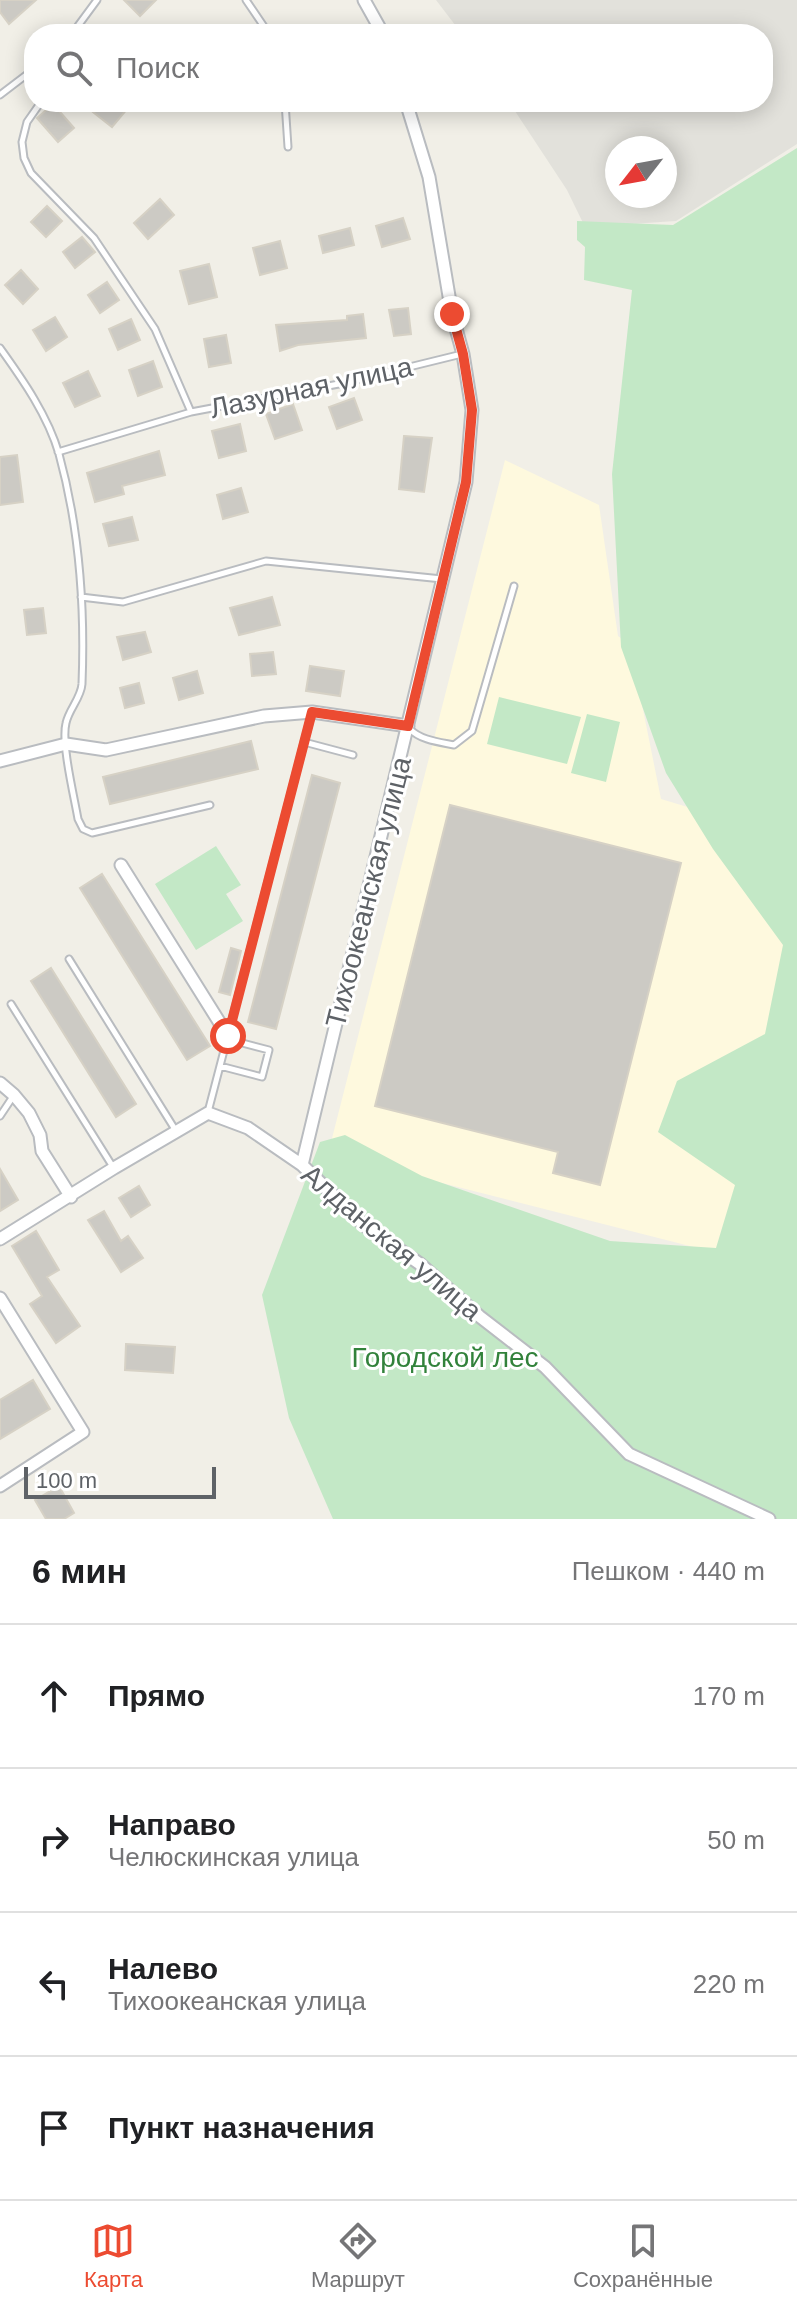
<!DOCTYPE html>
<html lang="ru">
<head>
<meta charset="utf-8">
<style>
  :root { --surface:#fff; --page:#f2f2f2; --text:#202124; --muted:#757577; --line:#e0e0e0; --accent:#ec4b31 }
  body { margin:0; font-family:Arial,sans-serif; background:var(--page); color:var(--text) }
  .compass { position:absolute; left:605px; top:136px; width:72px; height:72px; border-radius:50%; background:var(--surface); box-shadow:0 4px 20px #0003; rotate:239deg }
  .scale { position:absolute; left:24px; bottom:20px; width:192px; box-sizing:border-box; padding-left:8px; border:4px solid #5e6267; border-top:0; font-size:22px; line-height:28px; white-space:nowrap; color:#5e6267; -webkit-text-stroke:6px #fff; paint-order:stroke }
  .stop { position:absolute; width:24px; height:24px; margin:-18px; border:6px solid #ec4b31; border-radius:50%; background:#fff }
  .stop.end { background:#ec4b31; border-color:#fff; box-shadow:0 2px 8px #0008 }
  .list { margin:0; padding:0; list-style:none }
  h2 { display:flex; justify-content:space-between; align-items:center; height:104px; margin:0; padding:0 32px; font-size:34px }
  h2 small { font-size:26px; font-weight:400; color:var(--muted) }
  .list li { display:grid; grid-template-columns:52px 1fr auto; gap:24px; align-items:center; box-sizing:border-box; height:144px; padding:0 32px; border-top:2px solid var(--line) }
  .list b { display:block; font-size:30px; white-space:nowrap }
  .list p { margin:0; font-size:26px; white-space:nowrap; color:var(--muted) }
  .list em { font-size:26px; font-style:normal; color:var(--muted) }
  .icon { flex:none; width:44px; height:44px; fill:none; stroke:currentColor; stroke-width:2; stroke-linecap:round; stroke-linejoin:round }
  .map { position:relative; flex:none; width:797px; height:1519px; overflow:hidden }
  .search { position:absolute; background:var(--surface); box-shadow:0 4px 20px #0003; left:24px; right:24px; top:24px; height:88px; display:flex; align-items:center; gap:20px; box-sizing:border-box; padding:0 28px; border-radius:32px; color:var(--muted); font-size:30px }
  .sheet { height:680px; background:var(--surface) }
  nav { display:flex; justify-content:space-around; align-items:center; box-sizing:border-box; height:112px; border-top:2px solid var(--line); background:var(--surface); font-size:22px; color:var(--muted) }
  nav a { display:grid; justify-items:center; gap:4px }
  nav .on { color:var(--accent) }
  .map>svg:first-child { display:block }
  .commercial { fill:#fef9de }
  .industrial { fill:#e2e1db; fill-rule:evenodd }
  .green { fill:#c3e8c6 }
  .building { fill:#cccac4; stroke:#d6d1c5; stroke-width:2 }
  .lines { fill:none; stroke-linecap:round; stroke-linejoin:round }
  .lane-casing { stroke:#b9bcc0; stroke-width:9 }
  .street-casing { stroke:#b9bcc0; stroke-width:15 }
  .lane { stroke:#fff; stroke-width:5 }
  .street { stroke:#fff; stroke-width:11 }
  .route { stroke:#ec4b31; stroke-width:10 }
  .labels { text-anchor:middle; stroke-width:6; stroke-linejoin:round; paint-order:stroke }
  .street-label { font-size:28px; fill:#5e6267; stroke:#fff }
  .park-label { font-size:28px; fill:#32823b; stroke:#fff }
</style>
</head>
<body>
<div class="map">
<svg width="797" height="1519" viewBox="0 0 797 1519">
  <rect width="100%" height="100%" fill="#f1efe7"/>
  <!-- commercial -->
  <path class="commercial" d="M505 460 599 505 618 636 630 645 661 799 797 840V987L729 1256 328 1154Z"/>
  <!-- industrial -->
  <path class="industrial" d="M436 0H797V144L676 221 585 227 567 190 509 102H763V34H462ZM617 148H665V196H617Z"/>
  <!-- green -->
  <path class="green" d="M797 148V1519H333L289 1418 262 1295 320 1142 345 1135 422 1176 610 1241 716 1248 735 1185 658 1132 677 1081 765 1034 783 945 713 849 666 773 621 647 612 474 632 290 584 280 585 247 577 240V221L673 225Z
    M499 697 581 717 567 764 487 744Z
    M587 714 620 722 606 782 571 773Z
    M216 846 241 885 226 894 243 921 196 950 155 884Z"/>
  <!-- building -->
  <path class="building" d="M0 0H36L9 24 0 12Z
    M124 0H156L140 16Z
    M101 102H120L128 108 112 127 93 112Z
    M53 104 74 128 58 142 37 118Z
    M160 199 174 215 148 239 134 223Z
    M47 206 62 221 46 237 31 222Z
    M403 218 410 239 382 247 376 226Z
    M350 228 354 245 323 253 319 236Z
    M82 237 95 252 75 268 63 252Z
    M280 241 287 268 260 275 253 248Z
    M209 264 217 297 189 304 180 271Z
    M21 270 38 289 23 304 5 285Z
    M107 282 119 300 100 313 88 295Z
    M408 308 411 334 394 336 389 310Z
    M363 314 366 338 298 345 280 351 276 325 347 320V316Z
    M55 317 67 337 46 351 33 330Z
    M131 319 140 340 118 350 109 329Z
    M226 335 231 363 209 367 204 339Z
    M153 361 162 387 138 396 129 370Z
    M88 371 100 396 75 407 63 383Z
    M354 398 362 420 337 429 329 407Z
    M293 404 302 430 275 439 266 414Z
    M240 424 246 451 219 458 212 431Z
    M404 436 432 438 424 492 399 489Z
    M159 451 165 475 122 486 124 494 95 502 87 473Z
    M17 455 23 502 0 505V457Z
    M241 488 248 512 223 519 217 495Z
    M132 517 138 540 109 546 103 524Z
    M272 597 280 625 239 635 230 608Z
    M43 608 46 633 27 635 24 610Z
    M145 632 151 652 123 660 117 637Z
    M273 652 276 674 252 676 250 654Z
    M310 666 344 671 340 696 306 691Z
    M197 671 203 693 179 700 173 678Z
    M139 683 144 703 125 708 120 688Z
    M251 741 258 769 110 804 103 777Z
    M312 775 340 783 276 1029 248 1022Z
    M450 805 681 863 600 1185 553 1173 558 1152 375 1106Z
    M102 874 210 1046 187 1060 80 888Z
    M231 948 241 951 230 995 219 992Z
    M51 968 136 1104 116 1117 31 981Z
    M0 1169 18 1200 0 1211Z
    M139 1186 150 1205 131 1217 119 1198Z
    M104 1211 121 1241 128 1236 143 1258 121 1272 88 1220Z
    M36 1231 59 1270 47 1277 80 1326 56 1343 30 1304 42 1296 12 1246Z
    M126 1344 175 1347 173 1373 125 1370Z
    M33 1380 50 1409 0 1439V1400Z
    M59 1486 74 1513 64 1519H46L35 1500Z"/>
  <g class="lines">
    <defs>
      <path id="lane" d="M246 0 269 34
        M72 34 97 0
        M0 95 34 69
        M41 102 27 122 22 142 24 158 31 173 94 238 155 329 191 412 344 383 462 354
        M285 102 288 147
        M0 348C23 380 48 416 59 454 79 527 85 608 82 684 81 698 69 709 66 723 61 743 74 796 78 819L83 829 92 833 210 805
        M58 452 191 412
        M81 597 123 602 266 561 442 579
        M410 729C420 740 439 742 454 745L472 731 514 586
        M304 742 353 755
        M69 959 176 1131
        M11 1004 113 1167
        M220 1066 262 1077 269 1050 227 1039
        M208 1112 312 712
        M0 1116 14 1095"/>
      <path id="street" d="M364 0 383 34
        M0 761 66 744 106 750 264 716 312 712 408 726
        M121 865 228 1036
        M0 1083 14 1095 29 1113 40 1135 42 1151 71 1197
        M302 1165 466 482 472 410 463 354 452 314 429 177 406 102
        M0 1239 114 1168 208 1113 248 1128 302 1165 364 1225 420 1264 479 1316 545 1367 629 1454 769 1519
        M0 1298 83 1432 0 1486"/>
    </defs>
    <!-- lane casing -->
    <use href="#lane" class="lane-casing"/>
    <!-- street casing -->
    <use href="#street" class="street-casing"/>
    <!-- lane -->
    <use href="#lane" class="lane"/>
    <!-- street -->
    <use href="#street" class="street"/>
  </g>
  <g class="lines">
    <!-- route -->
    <path class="route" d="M228 1036 312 712 408 726 466 482 472 410 463 354 452 314"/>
  </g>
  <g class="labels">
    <!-- street labels -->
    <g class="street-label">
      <text transform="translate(311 387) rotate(-12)" y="10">Лазурная улица</text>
      <text transform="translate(368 892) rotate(-76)" y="10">Тихоокеанская улица</text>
      <text transform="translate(392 1242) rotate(40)" y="10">Алданская улица</text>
    </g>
    <!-- park labels -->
    <g class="park-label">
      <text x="445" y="1367">Городской лес</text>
    </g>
  </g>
</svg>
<svg class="compass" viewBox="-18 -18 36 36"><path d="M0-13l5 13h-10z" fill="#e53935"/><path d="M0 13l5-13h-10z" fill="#757577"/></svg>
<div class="scale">100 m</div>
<div class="stop" style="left:228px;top:1036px"></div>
<div class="stop end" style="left:452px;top:314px"></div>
<div class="search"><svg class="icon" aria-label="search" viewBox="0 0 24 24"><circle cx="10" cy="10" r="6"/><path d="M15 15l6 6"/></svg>Поиск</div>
</div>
<section class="sheet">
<h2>6 мин<small>Пешком · 440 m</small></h2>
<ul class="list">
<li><svg class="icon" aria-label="ahead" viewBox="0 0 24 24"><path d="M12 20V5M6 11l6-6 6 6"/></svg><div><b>Прямо</b></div><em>170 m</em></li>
<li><svg class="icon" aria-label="right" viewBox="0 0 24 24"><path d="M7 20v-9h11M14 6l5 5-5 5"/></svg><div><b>Направо</b><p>Челюскинская улица</p></div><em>50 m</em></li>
<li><svg class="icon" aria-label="left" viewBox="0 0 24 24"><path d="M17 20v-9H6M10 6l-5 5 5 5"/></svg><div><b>Налево</b><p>Тихоокеанская улица</p></div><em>220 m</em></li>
<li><svg class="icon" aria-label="arrive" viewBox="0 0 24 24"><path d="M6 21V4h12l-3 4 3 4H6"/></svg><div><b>Пункт назначения</b></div></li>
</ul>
</section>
<nav>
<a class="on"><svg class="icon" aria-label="map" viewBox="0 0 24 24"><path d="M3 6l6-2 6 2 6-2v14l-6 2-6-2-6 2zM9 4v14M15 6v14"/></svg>Карта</a>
<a><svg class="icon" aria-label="directions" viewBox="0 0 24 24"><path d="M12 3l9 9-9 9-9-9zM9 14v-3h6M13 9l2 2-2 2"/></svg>Маршрут</a>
<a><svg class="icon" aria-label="saved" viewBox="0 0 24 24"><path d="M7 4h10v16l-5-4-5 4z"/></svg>Сохранённые</a>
</nav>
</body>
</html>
